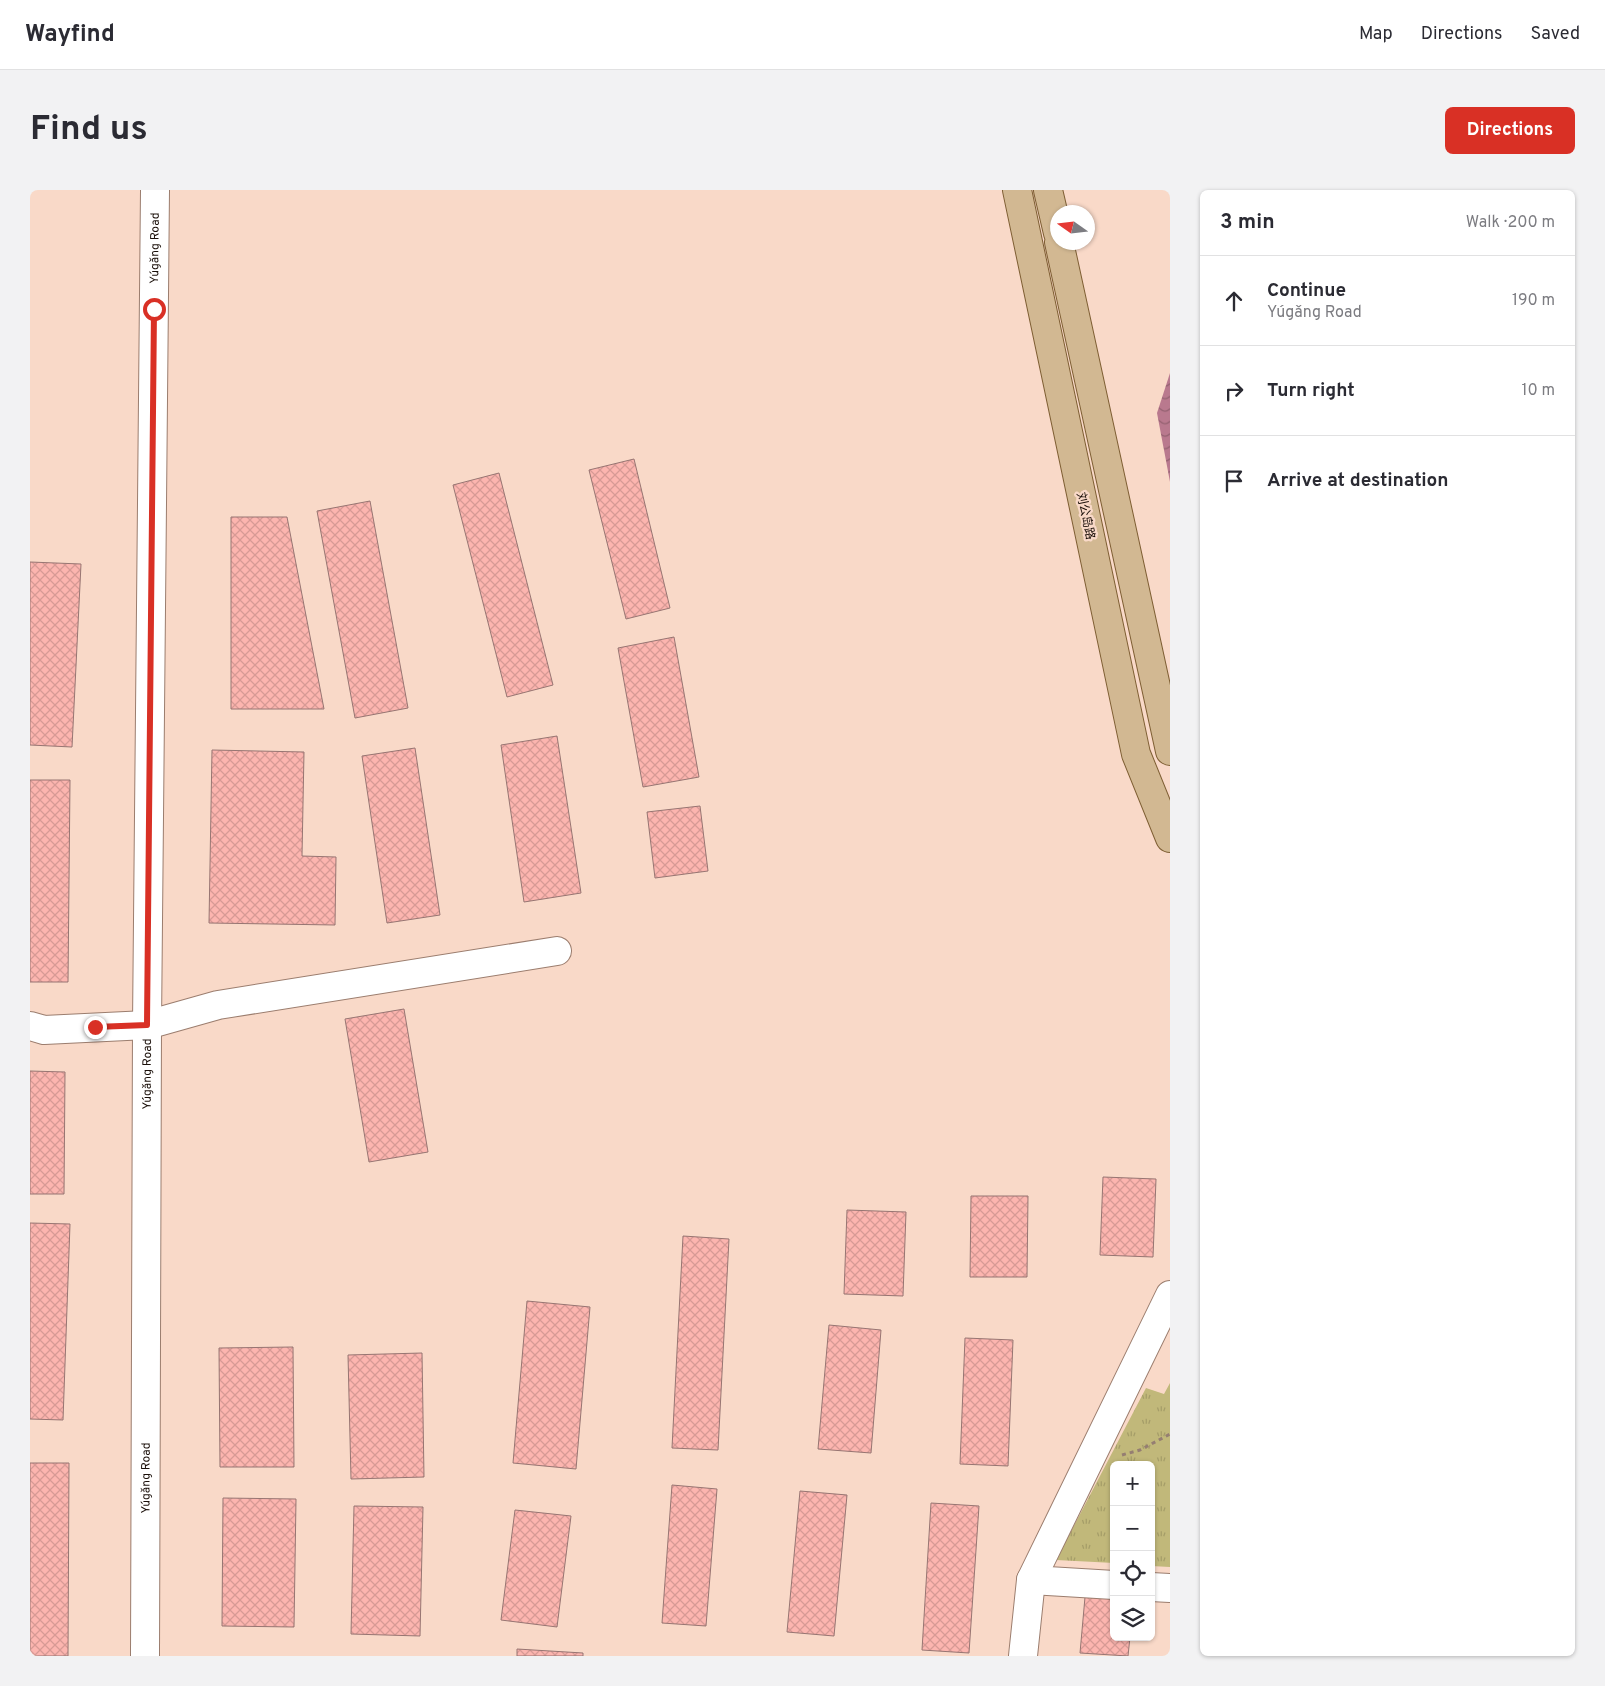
<!DOCTYPE html>
<html lang="en">
<head>
<meta charset="utf-8">
<style>
  :root { --surface:#fff; --page:#f2f2f3; --text:#2b2b33; --muted:#7c7c81; --line:#e1e1e2; --accent:#d93025 }
  body { margin:0; font-family:Overpass,"Noto Sans SC",sans-serif; background:var(--page); color:var(--text) }
  .controls { position:absolute; right:15px; bottom:15px; display:grid; overflow:hidden; border-radius:8px; box-shadow:0 1px 4px #0004 }
  .controls button { width:45px; height:45px; display:grid; place-items:center; padding:0; border:0; border-bottom:1px solid var(--line); background:var(--surface); color:var(--text); font:25px sans-serif }
  .compass { position:absolute; left:1020px; top:15px; width:45px; height:45px; border-radius:50%; background:var(--surface); box-shadow:0 1px 4px #0004; rotate:284deg }
  .stop { position:absolute; width:15px; height:15px; margin:-11px; border:4px solid #d93025; border-radius:50%; background:#fff }
  .stop.end { background:#d93025; border-color:#fff; box-shadow:0 1px 5px #0008 }
  .list { margin:0; padding:0; list-style:none }
  h2 { display:flex; justify-content:space-between; align-items:center; height:65px; margin:0; padding:0 20px; font-size:21px }
  h2 small { font-size:16px; font-weight:400; color:var(--muted) }
  .list li { display:grid; grid-template-columns:32px 1fr auto; gap:15px; align-items:center; box-sizing:border-box; height:90px; padding:0 20px; border-top:1px solid var(--line) }
  .list b { display:block; font-size:19px; white-space:nowrap }
  .list p { margin:0; font-size:16px; white-space:nowrap; color:var(--muted) }
  .list em { font-size:16px; font-style:normal; color:var(--muted) }
  .icon { flex:none; width:28px; height:28px; fill:none; stroke:currentColor; stroke-width:2; stroke-linecap:round; stroke-linejoin:round }
  .map { position:relative; flex:none; width:1140px; height:1466px; overflow:hidden; border-radius:8px }
  header { display:flex; align-items:center; gap:30px; box-sizing:border-box; height:70px; padding:0 25px; background:var(--surface); border-bottom:1px solid var(--line) }
  header strong { font-size:24px }
  nav { display:flex; gap:28px; margin-inline-start:auto; font-size:18px }
  .intro { display:flex; align-items:center; justify-content:space-between; box-sizing:border-box; height:120px; padding:0 30px }
  h1 { margin:0; font-size:35px }
  .button { padding:12px 22px; border-radius:8px; background:var(--accent); color:#fff; font-size:18px; font-weight:700 }
  main { display:flex; gap:30px; padding:0 30px }
  aside { flex:1; background:var(--surface); border-radius:8px; box-shadow:0 1px 4px #0004 }
  .map>svg:first-child { display:block }
  .park { fill:url(#park-tufts) }
  .water { fill:url(#water-waves) }
  .building { fill:url(#building-cross-hatch); stroke:#977572 }
  .lines { fill:none; stroke-linecap:round; stroke-linejoin:round }
  .minor-casing { stroke:#9b7d6e; stroke-width:30 }
  .major-casing { stroke:#7e5e33; stroke-width:30 }
  .path { stroke:#957e72; stroke-width:3; stroke-dasharray:4 4; stroke-linecap:butt }
  .minor { stroke:#fff; stroke-width:28 }
  .major { stroke:#d2b892; stroke-width:28 }
  .route { stroke:#d93025; stroke-width:6 }
  .labels { text-anchor:middle; stroke-width:4.5; stroke-linejoin:round; paint-order:stroke }
  .street-label { font-size:12px; fill:#1a0f09; stroke:#f9d9c8 }
</style>
</head>
<body>
<header>
<strong>Wayfind</strong>
<nav><a>Map</a><a>Directions</a><a>Saved</a></nav>
</header>
<div class="intro"><h1>Find us</h1><a class="button">Directions</a></div>
<main>
<div class="map">
<svg width="1140" height="1466" viewBox="0 0 1140 1466">
  <defs>
    <pattern id="park-tufts" width="24" height="20" patternUnits="userSpaceOnUse" patternTransform="scale(1.25)"><rect width="24" height="20" fill="#c1b87a"/><path d="M3 7l-1-3M5 7V3M7 7l1-3M15 17l-1-3M17 17v-4M19 17l1-3" fill="none" stroke="#a59d68"/></pattern>
    <pattern id="water-waves" width="16" height="10" patternUnits="userSpaceOnUse" patternTransform="scale(1.25)"><rect width="16" height="10" fill="#b9798e"/><path d="M0 5q4-4 8 0t8 0" fill="none" stroke="#966272"/></pattern>
    <pattern id="building-cross-hatch" width="8" height="8" patternUnits="userSpaceOnUse" patternTransform="scale(1.25)"><rect width="8" height="8" fill="#fcb5af"/><path d="M0 0l8 8M0 8l8-8" fill="none" stroke="#d79a95"/></pattern>
  </defs>
  <rect width="100%" height="100%" fill="#f9d9c8"/>
  <!-- park -->
  <path class="park" d="M1140 1193V1377L1121 1376V1275H1084V1373L1026 1370 1116 1198 1134 1204Z"/>
  <!-- water -->
  <path class="water" d="M1140 183V292L1127 223Z"/>
  <!-- building -->
  <path class="building" d="M604 269 640 418 596 429 559 280Z
    M469 283 523 495 477 507 423 295Z
    M340 311 378 518 325 528 287 321Z
    M201 327H257L294 519H201Z
    M0 372 51 374 42 557 0 555Z
    M644 447 669 587 613 597 588 458Z
    M527 546 551 703 494 712 471 555Z
    M385 558 410 725 357 733 332 566Z
    M182 560 274 562 272 666 306 667 305 735 179 733Z
    M0 590H40L38 792H0Z
    M670 616 678 681 625 688 617 622Z
    M374 819 398 962 339 972 315 829Z
    M0 881 35 882 34 1004H0Z
    M1073 987 1126 989 1123 1067 1070 1065Z
    M941 1006H998L997 1087H940Z
    M817 1020 876 1022 873 1106 814 1104Z
    M0 1033 40 1034 33 1230 0 1229Z
    M653 1046 699 1049 688 1260 642 1258Z
    M497 1111 560 1117 546 1279 483 1273Z
    M799 1135 851 1140 841 1263 788 1259Z
    M935 1148 983 1150 978 1276 930 1274Z
    M263 1157 264 1277H190L189 1158Z
    M392 1163 394 1287 321 1289 318 1165Z
    M0 1273H39L38 1466H0Z
    M642 1295 687 1299 676 1436 632 1433Z
    M770 1301 817 1305 804 1446 757 1442Z
    M193 1308 266 1309 264 1437 192 1436Z
    M901 1313 949 1316 939 1463 892 1460Z
    M324 1316 393 1317 390 1446 321 1444Z
    M485 1320 541 1326 527 1437 471 1430Z
    M1055 1407 1084 1409V1447H1100L1098 1466 1050 1463Z
    M487 1459 553 1463V1466H487Z"/>
  <g class="lines">
    <defs>
      <g id="minor">
        <path d="M0 836 14 840 117 835 188 815 527 761"/>
        <path d="M1001 1390 1084 1395"/>
        <path d="M1121 1397 1140 1398"/>
        <path id="s1" d="M115 1466 117 835 125 0"/>
        <path d="M993 1466 1001 1390 1140 1105"/>
      </g>
      <path id="major" d="M987 0 1106 564 1140 648
        M1018 0 1028 43
        M1029 52 1140 561"/>
    </defs>
    <!-- minor casing -->
    <use href="#minor" class="minor-casing"/>
    <!-- major casing -->
    <use href="#major" class="major-casing"/>
    <!-- path -->
    <path class="path" d="M1092 1265 1110 1260 1140 1244"/>
    <!-- minor -->
    <use href="#minor" class="minor"/>
    <!-- major -->
    <use href="#major" class="major"/>
  </g>
  <g class="lines">
    <!-- route -->
    <path class="route" d="M65 837 117 835 124 119"/>
  </g>
  <g class="labels">
    <!-- street labels -->
    <g class="street-label">
      <text dy="4" stroke="none"><textPath href="#s1" startOffset="1408">Yúgǎng Road</textPath></text>
      <text transform="translate(1056 326) rotate(78)" y="4">刘公岛路</text>
      <text dy="4" stroke="none"><textPath href="#s1" startOffset="582">Yúgǎng Road</textPath></text>
      <text dy="4" stroke="none"><textPath href="#s1" startOffset="178">Yúgǎng Road</textPath></text>
    </g>
  </g>
</svg>
<div class="controls">
<button>+</button>
<button>−</button>
<button><svg class="icon" aria-label="locate" viewBox="0 0 24 24"><circle cx="12" cy="12" r="6"/><path d="M12 2v4M12 18v4M2 12h4M18 12h4"/></svg></button>
<button><svg class="icon" aria-label="layers" viewBox="0 0 24 24"><path d="M12 4l9 5-9 5-9-5zM3 14l9 5 9-5"/></svg></button>
</div>
<svg class="compass" viewBox="-18 -18 36 36"><path d="M0-13l5 13h-10z" fill="#e53935"/><path d="M0 13l5-13h-10z" fill="#7c7c81"/></svg>
<div class="stop" style="left:124px;top:119px"></div>
<div class="stop end" style="left:65px;top:837px"></div>
</div>
<aside>
<h2>3 min<small>Walk · 200 m</small></h2>
<ul class="list">
<li><svg class="icon" aria-label="ahead" viewBox="0 0 24 24"><path d="M12 20V5M6 11l6-6 6 6"/></svg><div><b>Continue</b><p>Yúgǎng Road</p></div><em>190 m</em></li>
<li><svg class="icon" aria-label="right" viewBox="0 0 24 24"><path d="M7 20v-9h11M14 6l5 5-5 5"/></svg><div><b>Turn right</b></div><em>10 m</em></li>
<li><svg class="icon" aria-label="arrive" viewBox="0 0 24 24"><path d="M6 21V4h12l-3 4 3 4H6"/></svg><div><b>Arrive at destination</b></div></li>
</ul>
</aside>
</main>
</body>
</html>
